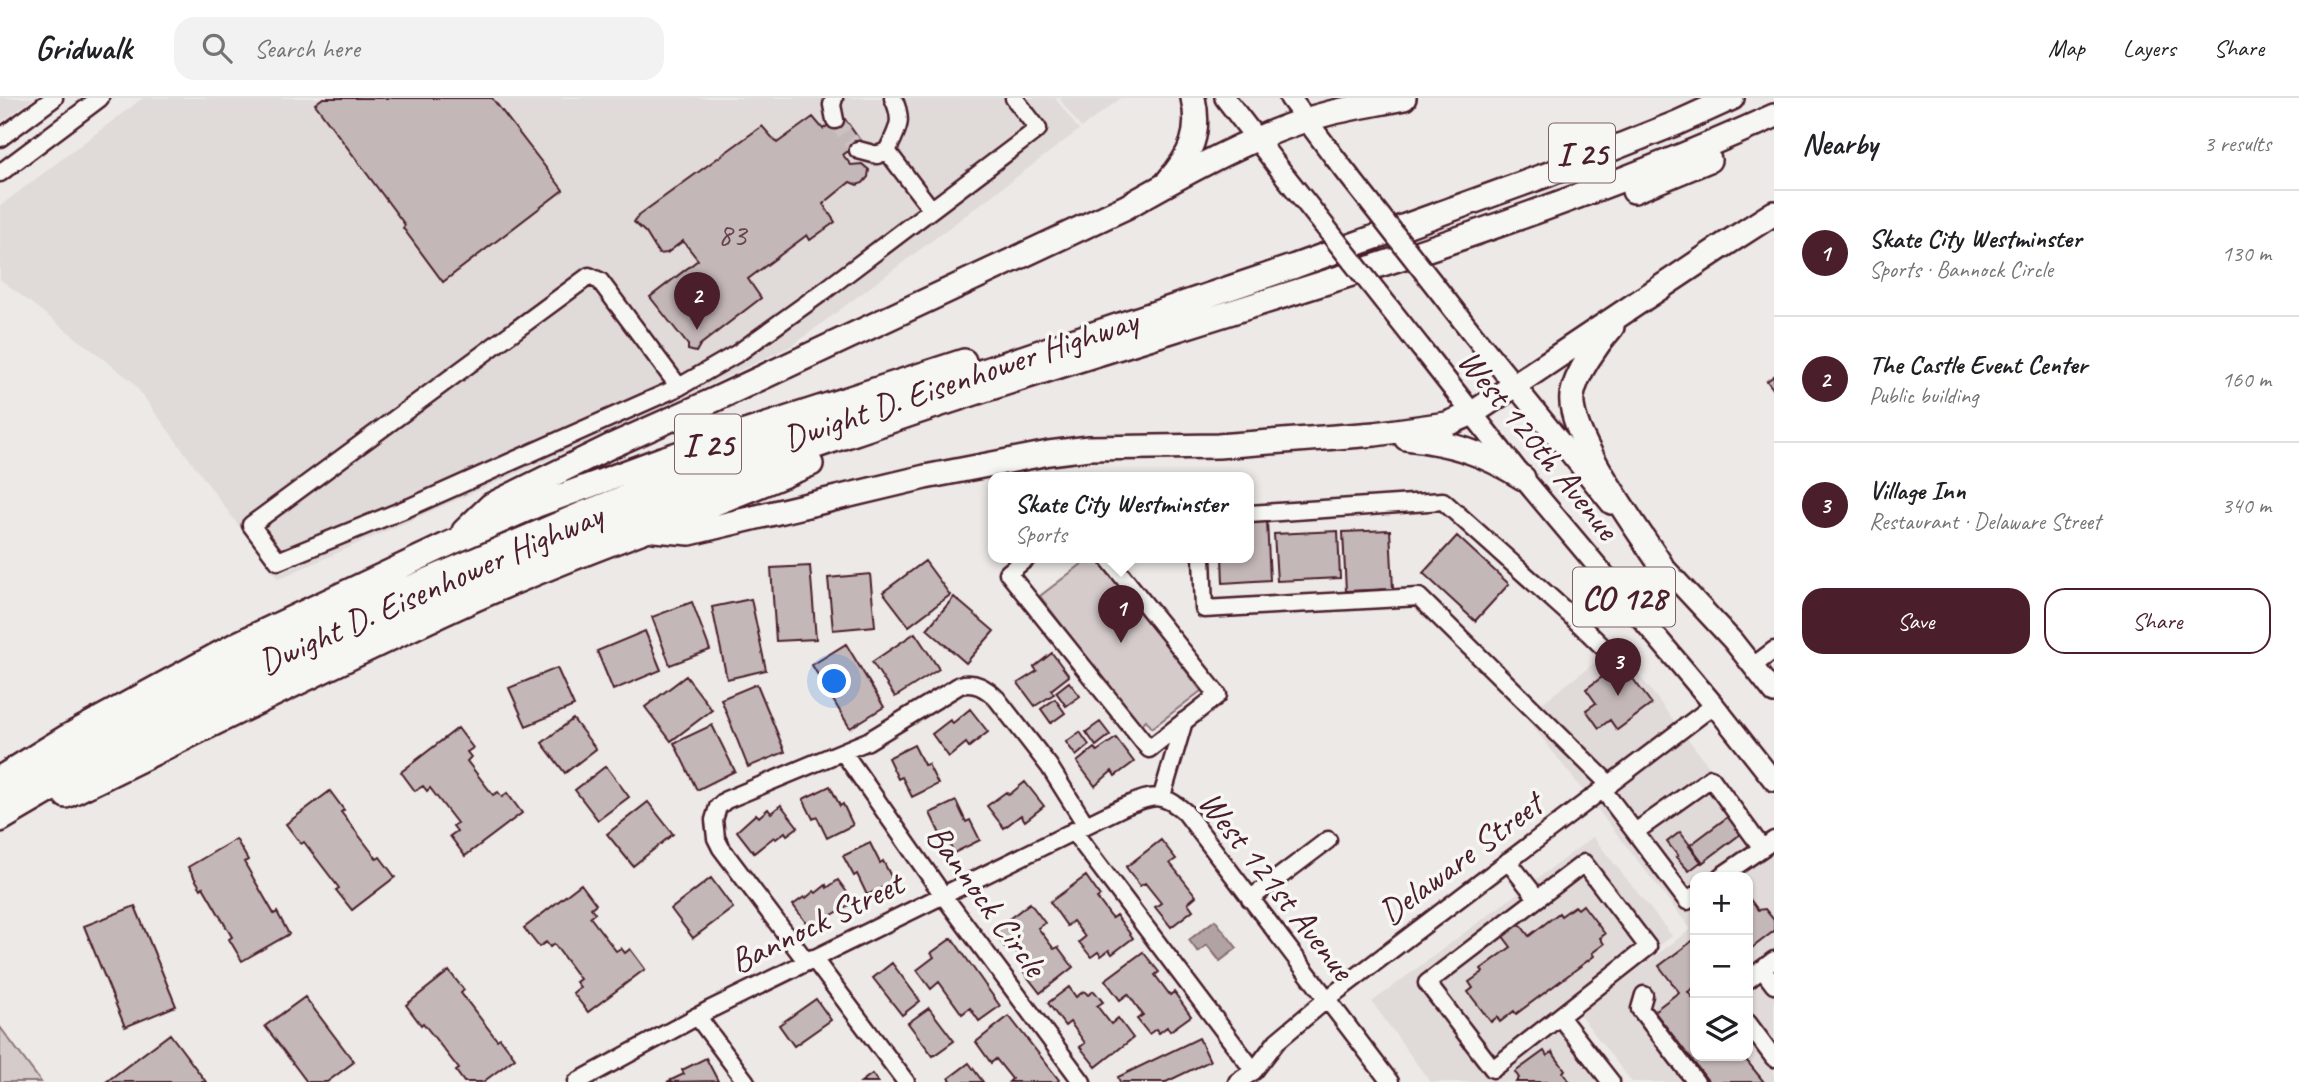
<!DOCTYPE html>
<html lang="en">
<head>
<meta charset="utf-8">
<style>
  :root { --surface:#fff; --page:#f2f2f2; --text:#202124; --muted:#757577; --line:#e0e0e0; --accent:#4a1f2b }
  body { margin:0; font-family:Caveat,sans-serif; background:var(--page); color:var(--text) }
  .controls { position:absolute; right:21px; bottom:21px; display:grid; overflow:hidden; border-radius:14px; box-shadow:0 2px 5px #0004 }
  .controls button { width:63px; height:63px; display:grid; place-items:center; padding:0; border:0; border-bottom:2px solid var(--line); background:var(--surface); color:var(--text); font:35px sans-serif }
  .you { position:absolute; left:835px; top:584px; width:24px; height:24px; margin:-18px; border:5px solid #fff; border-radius:50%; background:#1a73e8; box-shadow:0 0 0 10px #1a73e833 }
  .badge { display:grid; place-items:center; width:46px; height:46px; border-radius:50%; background:var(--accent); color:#fff; font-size:23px; font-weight:700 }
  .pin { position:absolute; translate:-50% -58px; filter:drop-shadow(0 2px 4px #0008) }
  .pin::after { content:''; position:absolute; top:37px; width:24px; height:21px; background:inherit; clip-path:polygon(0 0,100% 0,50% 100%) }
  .popup { position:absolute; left:988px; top:374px; width:266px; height:91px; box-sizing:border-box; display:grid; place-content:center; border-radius:14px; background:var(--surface); filter:drop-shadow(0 2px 5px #0005); font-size:23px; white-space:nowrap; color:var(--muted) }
  .popup b { font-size:26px; color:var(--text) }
  .popup::after { content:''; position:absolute; left:50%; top:100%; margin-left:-14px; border:14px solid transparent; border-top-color:var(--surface) }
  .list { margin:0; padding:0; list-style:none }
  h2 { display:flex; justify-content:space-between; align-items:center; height:91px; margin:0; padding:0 28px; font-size:30px }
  h2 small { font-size:23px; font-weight:400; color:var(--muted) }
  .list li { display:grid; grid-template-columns:46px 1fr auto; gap:21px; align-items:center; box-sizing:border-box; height:126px; padding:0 28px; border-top:2px solid var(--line) }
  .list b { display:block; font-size:26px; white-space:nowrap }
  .list p { margin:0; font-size:23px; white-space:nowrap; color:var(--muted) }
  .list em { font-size:23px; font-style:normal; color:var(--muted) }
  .actions { display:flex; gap:14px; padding:21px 28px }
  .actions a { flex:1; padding:16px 0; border:2px solid var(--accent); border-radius:21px; text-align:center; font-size:24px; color:var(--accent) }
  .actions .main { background:var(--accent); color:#fff }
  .icon { flex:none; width:38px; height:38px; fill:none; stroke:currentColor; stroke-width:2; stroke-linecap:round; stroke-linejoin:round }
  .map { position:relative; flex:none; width:1774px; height:984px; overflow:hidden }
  header { display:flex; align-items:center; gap:42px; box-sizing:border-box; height:98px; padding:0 35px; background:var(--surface); border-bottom:2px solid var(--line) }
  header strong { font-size:33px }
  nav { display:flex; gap:38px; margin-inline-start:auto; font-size:24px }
  .search { width:490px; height:63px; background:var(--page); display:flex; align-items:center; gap:18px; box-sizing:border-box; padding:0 24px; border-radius:21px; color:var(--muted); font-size:26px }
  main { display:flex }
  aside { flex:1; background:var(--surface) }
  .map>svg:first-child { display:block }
  .built { fill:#e0dad8; fill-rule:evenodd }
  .green { fill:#d4cbca; stroke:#8f757a; stroke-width:2 }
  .water { fill:#b1a2a3; stroke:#886e73; stroke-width:2 }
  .building { fill:#c4b7b7; stroke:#4a1f2b; stroke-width:2 }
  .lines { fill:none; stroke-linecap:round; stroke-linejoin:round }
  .minor-tunnel { stroke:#ccc1c1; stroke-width:16; stroke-dasharray:16 8; stroke-linecap:butt }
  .minor-casing { stroke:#4a1f2b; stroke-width:21 }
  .major-casing { stroke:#4a1f2b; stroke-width:24 }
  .highway-casing { stroke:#4a1f2b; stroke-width:28 }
  .minor { stroke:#f6f6f2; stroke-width:16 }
  .major { stroke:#f6f6f2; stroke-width:19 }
  .highway { stroke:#f6f6f2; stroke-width:23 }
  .major-bridge-casing { stroke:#4a1f2b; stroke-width:24; stroke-linecap:butt }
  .major-bridge { stroke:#f6f6f2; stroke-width:19 }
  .labels { text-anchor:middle; stroke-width:7; stroke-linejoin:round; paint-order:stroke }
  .number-label { font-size:32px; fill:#68454e }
  .shield { fill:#f6f6f2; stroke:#7e6067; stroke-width:2 }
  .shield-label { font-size:33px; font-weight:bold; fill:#4a1f2b }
  .street-label { font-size:35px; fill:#4a1f2b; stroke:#f6f6f2 }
</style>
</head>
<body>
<header>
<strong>Gridwalk</strong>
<div class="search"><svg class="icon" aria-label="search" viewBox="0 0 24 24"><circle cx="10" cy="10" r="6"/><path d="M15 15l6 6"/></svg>Search here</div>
<nav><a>Map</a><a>Layers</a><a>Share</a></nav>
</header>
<main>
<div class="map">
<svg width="1774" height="984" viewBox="0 0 1774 984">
  <rect width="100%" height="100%" fill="#ece9e6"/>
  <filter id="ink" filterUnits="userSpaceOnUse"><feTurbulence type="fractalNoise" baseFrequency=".0143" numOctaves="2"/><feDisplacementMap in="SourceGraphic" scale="14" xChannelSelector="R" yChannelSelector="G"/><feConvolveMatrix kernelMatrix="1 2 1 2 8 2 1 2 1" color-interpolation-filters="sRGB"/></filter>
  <g filter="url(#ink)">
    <!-- built -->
    <path class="built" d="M0 0H34L0 25Z
      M143 0H1055L1079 32 793 247 628 326 278 481 132 283 0 181V108Z
      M1059 0H1121L1081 30Z
      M1617 548 1774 754V984H1632L1579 916 1691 831 1525 618ZM1695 779H1748V958H1695Z
      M1593 739 1672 838 1560 926 1605 984H1430L1372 904Z"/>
    <!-- green -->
    <path class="green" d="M1091 459H1100L1201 593 1152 630 1146 622 1139 628 1040 498Z
      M0 929 41 984H0Z"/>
    <!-- water -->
    <path class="water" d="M1215 822 1237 850 1220 863 1207 847 1198 854 1189 842Z"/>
    <!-- building -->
    <path class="building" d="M323 0H492L563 92 443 184 403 130 405 127 315 6Z
      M842 17 864 48 852 57 848 53 843 57 851 67 862 66 869 72 868 79 863 85 857 87 850 84 823 106 835 124 810 142 807 137 748 181 761 200 700 247 696 254 688 252V247L650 199 698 162 683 143 667 155 659 156 646 135 634 124 639 117 762 28 777 45 813 19 823 31Z
      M1774 278V292L1767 283Z
      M1267 423 1270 482 1223 485 1222 459H1249V424Z
      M1390 432 1393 491 1346 493 1343 434Z
      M1338 433 1340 480 1277 483 1274 436Z
      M1457 438 1509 486 1475 523 1423 475Z
      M925 463 950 497 909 528 883 494Z
      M810 468 816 541 776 543 771 470Z
      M870 476 875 528 833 532 828 480Z
      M954 499 994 533 966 565 927 531Z
      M751 501 766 572 727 581 712 509Z
      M692 504 710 552 670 567 652 519Z
      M645 533 661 572 613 592 597 553Z
      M915 535 939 571 895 599 872 564Z
      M846 546 884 609 850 630 812 567Z
      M1052 555 1069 578 1051 592 1054 596 1035 608 1018 585 1037 573 1034 569Z
      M1621 565 1652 606 1617 632 1610 622 1599 630 1586 612 1596 605 1586 591Z
      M557 570 574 608 526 628 509 590Z
      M686 578 712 612 671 643 645 609Z
      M1069 584 1080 598 1066 608 1056 594Z
      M757 586 785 654 748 669 721 601Z
      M1055 601 1065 615 1051 625 1041 611Z
      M970 611 988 634 969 649 966 645 949 659 932 636 950 622 953 625Z
      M573 621 596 651 565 675 542 645Z
      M1100 624 1110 637 1096 648 1086 634Z
      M712 627 735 673 697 692 674 645Z
      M458 630 473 650 467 654 471 659 467 663 493 697 498 694 502 699 507 695 522 715 465 758 450 738 457 733 453 728 457 725 430 690 427 693 423 688 415 693 401 674Z
      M1080 634 1089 647 1076 658 1066 644Z
      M1116 640 1134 664 1115 678 1112 673 1095 688 1077 664 1094 650 1097 653Z
      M914 647 924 667 928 666 938 686 912 699 902 679 898 681 888 660Z
      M606 668 629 699 598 722 575 692Z
      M1025 684 1044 708 1025 723 1021 717 1004 730 987 708 1006 694 1009 697Z
      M830 688 840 708 843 706 853 727 827 740 817 719 813 721 803 701Z
      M330 693 344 712 341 714 377 761 380 759 395 779 352 812 336 792 339 790 304 744 301 746 286 726Z
      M956 703 966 724 970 722 980 742 954 755 944 735 940 736 930 715Z
      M648 704 673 736 633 768 607 736Z
      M781 707 798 729 787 737 785 734 776 741 774 739 754 755 737 733 756 716 759 719 768 711 771 715Z
      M1729 718 1742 735 1702 765 1689 748Z
      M1680 734 1702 763 1689 773 1676 759 1678 758 1667 744Z
      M236 741 248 762 244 764 274 816 277 814 289 836 242 863 229 841 232 839 203 789 201 791 188 769Z
      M1161 742 1176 761 1170 765 1196 798 1188 805 1193 812 1171 829 1155 809 1161 805 1145 785 1140 788 1126 769Z
      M870 745 880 765 883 763 894 784 867 797 857 776 854 778 843 758Z
      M1086 778 1100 798 1097 800 1112 820 1116 817 1133 840 1112 856 1109 852 1101 858 1098 854 1091 859 1079 844 1085 839 1073 823 1067 828 1050 804Z
      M711 780 733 810 693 840 671 811Z
      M838 782 854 804 810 830 793 807 804 799 805 801 814 793 816 795 826 787 827 790Z
      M581 786 596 806 591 810 595 815 590 819 616 853 621 850 625 855 630 851 645 871 588 914 573 895 580 889 576 884 580 881 554 846 550 849 546 844 539 849 524 830Z
      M1749 800 1758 812 1765 811 1774 822V833L1748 853Z
      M1030 805 1045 825 1038 830 1054 851 1058 849 1073 869 1040 895 1023 873 1028 870 1013 849 1008 853 993 833Z
      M1583 807 1605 836 1600 840 1604 846 1592 855 1594 858 1516 916 1514 913 1500 924 1497 919 1491 924 1468 894 1473 890 1469 884 1483 874 1481 871 1511 849 1499 833 1516 821 1529 838 1559 815 1561 818 1575 808 1578 811Z
      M135 808 176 908 125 929 84 828Z
      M952 840 1000 908 979 923 970 910 962 916 939 884 931 891 917 872 934 859 931 855Z
      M1695 841V889L1688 894 1695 903V958H1743L1764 984H1709L1654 913 1679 894 1659 868Z
      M1143 854 1159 874 1155 877 1170 897 1174 894 1191 918 1170 933 1167 929 1159 935 1156 931 1149 936 1137 921 1143 917 1128 896 1120 902 1105 882Z
      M892 865 920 903 902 917 873 880Z
      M449 873 464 892 461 895 497 942 500 940 515 960 483 984H464L456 973 459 971 423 925 421 927 406 907Z
      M1069 889 1076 899 1084 893 1088 897 1094 893 1103 904 1097 908 1111 926 1118 920 1133 940 1096 969 1080 949 1085 945 1070 924 1065 928 1048 905Z
      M305 899 354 964 327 984H307L265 928Z
      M816 901 831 922 794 948 779 927Z
      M929 910 954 943 933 958 908 925Z
      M1009 918 1059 982 1057 984H1009L1012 981 996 961 991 965 976 944Z
      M170 936 206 984H106Z
      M1199 940 1210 963 1166 984H1120L1118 979Z
      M1544 953 1547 958 1552 954 1565 972 1563 974 1570 984H1516L1519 980 1515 974Z
      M706 960 718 983 667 984 684 976 682 972Z
      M969 965 983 984H952L949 980Z
      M872 976 878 984H861Z"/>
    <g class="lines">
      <!-- minor-tunnel -->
      <path class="minor-tunnel" d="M835 22 858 52"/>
      <defs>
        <path id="minor" d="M834 0 832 7 835 22
          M0 40 54 0
          M858 52 877 57 887 53C898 31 904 23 893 0
          M887 53 931 111
          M0 75 100 0
          M679 289 600 183 589 178 251 427 278 463 410 409 679 289 738 255 824 193 1038 31 1014 0
          M1249 416 1443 403 1569 516 1603 549
          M1028 459 1008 475 1149 651 1218 597 1107 459
          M1202 459 1204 511 1419 499 1610 687
          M1753 568 1774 552
          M843 654 943 797 1082 984
          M1603 692 1635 734
          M1162 698 1184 623
          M1073 733 1254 973 1237 984
          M1508 763 1537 800
          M1584 765 1648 849 1493 971 1427 885Z
          M1720 779 1774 742
          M1695 797 1687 803 1635 734 1711 680 1762 750
          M1250 801 1328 742
          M813 860 906 984
          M806 863 721 750 716 740 714 722 718 709 726 702 868 643 960 587C975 583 986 590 997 601L1049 668 1086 727
          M1762 871 1774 887
          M1748 882 1774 862
          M1644 897 1640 911 1696 984
          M697 918 746 984
          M1560 919 1611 984
          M1748 925 1774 960
          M1254 973 1277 943 1327 901 1714 607
          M577 984 709 912 1123 709C1151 698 1160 692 1185 714L1390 984"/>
        <path id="major" d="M1225 0 1285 78
          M1290 0 1335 60
          M1472 235 1611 406
          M1421 250 1523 380 1714 607 1774 683
          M1652 456 1733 543 1774 595"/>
        <path id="highway" d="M1168 83C1191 57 1201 35 1193 0
          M1634 93 1709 62
          M1612 229C1597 246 1576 275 1572 298 1567 336 1639 433 1661 467
          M1406 340C1452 345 1484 355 1523 380
          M654 432 690 435 925 379 1049 355 1089 350 1218 348 1375 336 1447 326 1473 315 1721 149 1774 115
          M464 433 491 407 609 349 714 302 1126 109C1187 74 1262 32 1330 15 1355 9 1380 5 1404 0
          M0 680 68 638 235 547 453 444 537 407 662 361 964 263
          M66 698C198 634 329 568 462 507 576 455 696 416 811 366
          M0 702 122 630 307 534 582 416 728 359 1295 168 1549 76 1677 25 1732 0
          M0 722C165 623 337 537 515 463 550 448 585 432 621 418 713 382 808 351 902 319 1193 221 1493 145 1774 18"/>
      </defs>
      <!-- minor casing -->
      <use href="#minor" class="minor-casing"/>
      <!-- major casing -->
      <use href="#major" class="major-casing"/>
      <!-- highway casing -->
      <use href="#highway" class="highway-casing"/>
      <!-- minor -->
      <use href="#minor" class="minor"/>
      <!-- major -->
      <use href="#major" class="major"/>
      <!-- highway -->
      <use href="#highway" class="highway"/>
      <defs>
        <path id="major-bridge" d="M1335 60 1472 235
          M1285 78 1421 250"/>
      </defs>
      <!-- major-bridge casing -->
      <use href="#major-bridge" class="major-bridge-casing"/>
      <!-- major-bridge -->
      <use href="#major-bridge" class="major-bridge"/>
    </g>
  </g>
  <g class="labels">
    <!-- number labels -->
    <g class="number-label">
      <text x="732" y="147">83</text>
    </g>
    <!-- shield labels -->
    <g class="shield">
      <rect x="1549" y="25.5" width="66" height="59" rx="5"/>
      <rect x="675" y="316.5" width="66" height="59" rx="5"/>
      <rect x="1573" y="469.5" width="102" height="59" rx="5"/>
    </g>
    <g class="shield-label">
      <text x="1582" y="67">I 25</text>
      <text x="708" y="358">I 25</text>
      <text x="1624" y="511">CO 128</text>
    </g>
    <!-- street labels -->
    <g class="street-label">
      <text transform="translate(960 281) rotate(-19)" y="12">Dwight D. Eisenhower Highway</text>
      <text transform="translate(1539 346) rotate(51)" y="12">West 120th Avenue</text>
      <text transform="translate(430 490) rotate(-24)" y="12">Dwight D. Eisenhower Highway</text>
      <text transform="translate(1460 760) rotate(-37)" y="12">Delaware Street</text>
      <text transform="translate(1277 787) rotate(52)" y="12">West 121st Avenue</text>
      <text transform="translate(987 802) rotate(54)" y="12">Bannock Circle</text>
      <text transform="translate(816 824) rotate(-26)" y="12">Bannock Street</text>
    </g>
  </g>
</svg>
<div class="controls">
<button>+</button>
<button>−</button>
<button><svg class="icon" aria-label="layers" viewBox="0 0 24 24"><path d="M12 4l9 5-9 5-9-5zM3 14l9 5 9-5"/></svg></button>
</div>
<div class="you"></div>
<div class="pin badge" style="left:1121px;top:545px">1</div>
<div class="popup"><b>Skate City Westminster</b>Sports</div>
<div class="pin badge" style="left:697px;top:232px">2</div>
<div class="pin badge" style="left:1618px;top:598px">3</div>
</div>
<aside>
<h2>Nearby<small>3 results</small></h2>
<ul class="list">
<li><span class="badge">1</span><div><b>Skate City Westminster</b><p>Sports · Bannock Circle</p></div><em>130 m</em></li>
<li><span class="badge">2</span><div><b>The Castle Event Center</b><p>Public building</p></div><em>160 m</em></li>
<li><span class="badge">3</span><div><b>Village Inn</b><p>Restaurant · Delaware Street</p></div><em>340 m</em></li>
</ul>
<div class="actions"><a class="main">Save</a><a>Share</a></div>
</aside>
</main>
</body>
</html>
